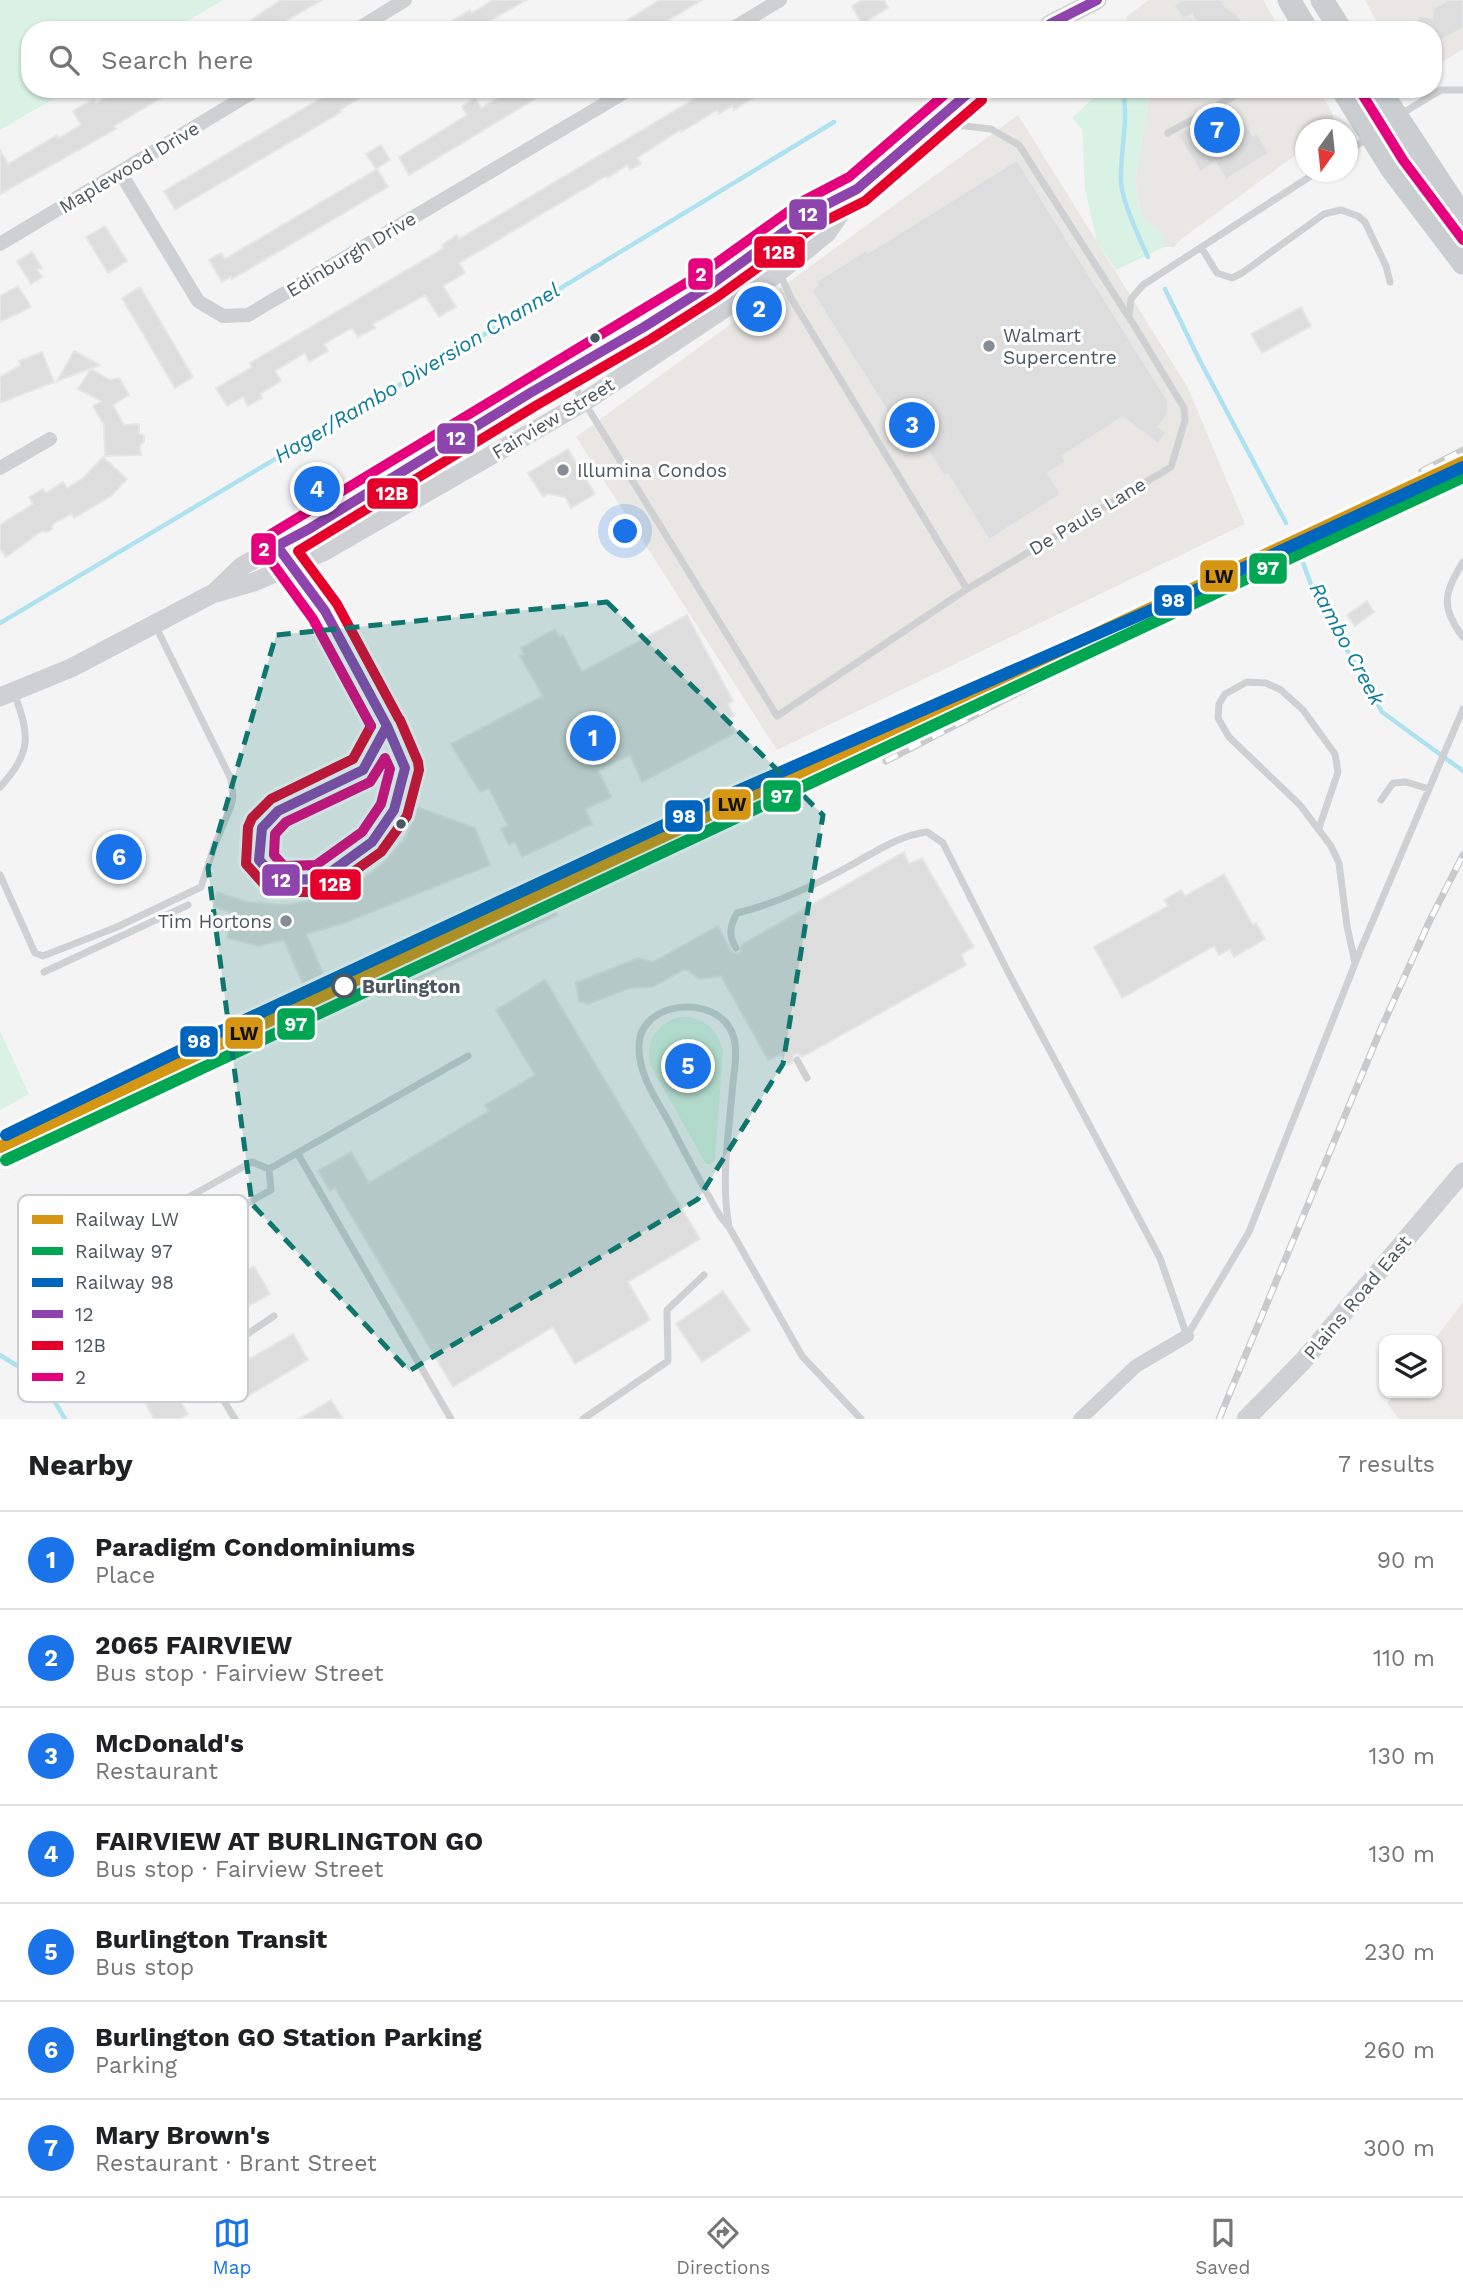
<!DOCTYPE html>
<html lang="en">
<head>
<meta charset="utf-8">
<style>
  :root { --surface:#fff; --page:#f2f2f2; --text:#202124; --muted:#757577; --line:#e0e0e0; --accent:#1a73e8 }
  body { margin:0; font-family:"Work Sans",sans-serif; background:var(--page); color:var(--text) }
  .controls { position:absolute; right:21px; bottom:21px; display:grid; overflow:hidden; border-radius:14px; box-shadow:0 2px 5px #0004 }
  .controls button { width:63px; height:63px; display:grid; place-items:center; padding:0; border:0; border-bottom:2px solid var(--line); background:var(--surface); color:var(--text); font:35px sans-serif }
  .compass { position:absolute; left:1295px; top:119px; width:63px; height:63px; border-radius:50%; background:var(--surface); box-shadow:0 2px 5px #0004; rotate:195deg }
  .you { position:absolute; left:626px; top:532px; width:24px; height:24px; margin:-18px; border:5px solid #fff; border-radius:50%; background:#1a73e8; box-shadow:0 0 0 10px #1a73e833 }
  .badge { display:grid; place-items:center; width:46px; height:46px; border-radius:50%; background:var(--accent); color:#fff; font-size:23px; font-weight:700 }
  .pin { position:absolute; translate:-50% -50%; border:4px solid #fff; box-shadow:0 2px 7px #0006 }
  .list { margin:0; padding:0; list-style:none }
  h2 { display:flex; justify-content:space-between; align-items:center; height:91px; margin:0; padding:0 28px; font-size:30px }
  h2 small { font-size:23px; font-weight:400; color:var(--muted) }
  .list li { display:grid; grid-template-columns:46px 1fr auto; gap:21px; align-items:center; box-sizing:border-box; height:98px; padding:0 28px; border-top:2px solid var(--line) }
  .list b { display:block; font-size:26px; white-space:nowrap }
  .list p { margin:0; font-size:23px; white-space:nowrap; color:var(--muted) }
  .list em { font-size:23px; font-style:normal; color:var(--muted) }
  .icon { flex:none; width:38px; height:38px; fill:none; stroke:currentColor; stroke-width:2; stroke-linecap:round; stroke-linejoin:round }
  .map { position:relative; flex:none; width:1463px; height:1419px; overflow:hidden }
  .search { position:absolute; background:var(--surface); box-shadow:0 2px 5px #0004; left:21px; right:21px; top:21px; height:77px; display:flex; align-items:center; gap:18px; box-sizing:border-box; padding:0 24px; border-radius:28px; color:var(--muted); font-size:26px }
  .sheet { height:777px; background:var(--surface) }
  nav { display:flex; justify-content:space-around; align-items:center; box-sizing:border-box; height:98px; border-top:2px solid var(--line); background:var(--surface); font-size:19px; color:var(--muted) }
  nav a { display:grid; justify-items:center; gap:4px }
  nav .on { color:var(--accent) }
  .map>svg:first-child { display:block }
  .commercial { fill:#e8e7e3 }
  .green { fill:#d9f2e3 }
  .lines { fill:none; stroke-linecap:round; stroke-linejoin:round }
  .stream { stroke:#aee2f0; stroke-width:4.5 }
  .building { fill:#ddddde; stroke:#e5e6e7; stroke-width:2 }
  .lane { stroke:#ced0d2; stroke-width:7 }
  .street { stroke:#ced0d2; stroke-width:14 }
  .secondary { stroke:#ced0d4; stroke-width:19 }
  .primary { stroke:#caced1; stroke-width:23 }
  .rail-casing { stroke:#c9cacc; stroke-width:7 }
  .rail { stroke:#fff; stroke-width:4.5; stroke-dasharray:13; stroke-linecap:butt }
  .bus-1-casing { stroke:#fff; stroke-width:16 }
  .bus-2-casing { stroke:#fff; stroke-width:16 }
  .bus-3-casing { stroke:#fff; stroke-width:16 }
  .bus-1 { stroke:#8e44ad; stroke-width:10 }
  .bus-2 { stroke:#e4002b; stroke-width:10 }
  .bus-3 { stroke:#e5007d; stroke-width:10 }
  .rail-1-casing { stroke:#fff; stroke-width:18 }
  .rail-2-casing { stroke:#fff; stroke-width:18 }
  .rail-3-casing { stroke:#fff; stroke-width:18 }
  .rail-1 { stroke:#d49613; stroke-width:12 }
  .rail-2 { stroke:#00a651; stroke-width:12 }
  .rail-3 { stroke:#0065bd; stroke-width:12 }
  .marked { fill:#0f766e; fill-opacity:0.2; stroke:#0f766e; stroke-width:5; stroke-dasharray:14 9; stroke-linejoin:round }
  .bus-dot { fill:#4a5661; stroke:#fff; stroke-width:2.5 }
  .poi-dot { fill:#868d94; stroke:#fff; stroke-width:2.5 }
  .stop-dot { fill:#fff; stroke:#4a5661; stroke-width:3.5 }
  .labels { text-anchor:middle; stroke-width:6; stroke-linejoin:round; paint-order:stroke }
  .street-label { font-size:19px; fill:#4a5661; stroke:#fff }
  .poi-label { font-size:19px; fill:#4a5661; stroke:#fff; text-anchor:start }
  .stop-label { font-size:19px; font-weight:bold; fill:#4a5661; stroke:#fff; text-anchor:start }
  .water-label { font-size:21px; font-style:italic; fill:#0c7c9b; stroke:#fff }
  .key { fill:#fff; stroke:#c9ccd0; stroke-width:2 }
  .key-label { font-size:19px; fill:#4a5661 }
  .line-badge { stroke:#fff; stroke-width:2.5 }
  .badge-label { font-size:19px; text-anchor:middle; font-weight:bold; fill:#fff }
  .pale-badge-label { font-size:19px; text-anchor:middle; font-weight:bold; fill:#111 }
</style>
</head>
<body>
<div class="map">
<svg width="1463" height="1419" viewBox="0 0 1463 1419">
  <rect width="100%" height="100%" fill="#f4f4f4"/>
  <!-- commercial -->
  <path class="commercial" d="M1149 0H1263L1281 30H1124L1127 16Z
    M1365 0H1463V49L1433 68V30H1381Z
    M1150 89H1318L1333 114V129L1306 130 1305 148 1180 240 1174 247H1164L1162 235 1141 215 1135 182Z
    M1018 115 1188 388 1245 524 777 750 576 437Z
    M1463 1302V1419H1399L1387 1403 1395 1393H1437V1340H1434Z"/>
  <!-- green -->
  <path class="green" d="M0 0H223L172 30H30V89H70L0 130Z
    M1103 89H1150L1135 182 1141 215 1163 235 1164 247 1116 270 1097 242 1085 189 1082 129 1072 118Z
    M678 1017C702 1016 716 1027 723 1050L715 1160 711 1164H706L650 1065C646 1041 655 1026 678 1017Z
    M0 1031 29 1094 0 1110Z"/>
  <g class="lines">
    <!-- stream -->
    <path class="stream" d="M1123 89C1129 122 1120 148 1121 181 1121 199 1140 240 1148 257
      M1165 289 1199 359 1286 523
      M1303 563 1313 590 1382 712 1463 771
      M0 623 495 328 834 122
      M0 1355 43 1382 65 1419"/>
  </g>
  <!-- building -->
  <path class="building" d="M281 0H322L279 25 282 30H236Z
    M493 0H526L490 21 496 30H437L470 10 472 13Z
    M660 0H702L652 30H611Z
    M862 0H884L888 8 862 24 852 6Z
    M1182 0H1221L1226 8 1236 13 1247 30H1201L1192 14 1183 19 1174 5Z
    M1448 0H1463V28L1433 45V30H1416L1419 15 1432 18 1434 8Z
    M120 89H124L127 94 135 89H176L114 126 116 129 0 194V150L8 164 57 135 59 138 81 125 73 111 94 99 96 103Z
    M341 89H374L340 110 341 112 175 210 164 191 330 93 331 95Z
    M513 89H529L535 99 409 175 399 157 467 115 462 106 475 98 481 108Z
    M711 89H767L734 110 732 106 719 114 717 110 681 132 680 130 637 158 641 164 630 170 627 165 608 178 606 176 459 263 465 273 443 286 456 307 439 317 425 295 373 324 375 328 358 337 352 328 324 344 328 351 309 362 305 353 275 371 281 381 260 394 262 398 248 406 243 397 227 406 216 388 252 367 250 363 444 248 442 245 457 235 459 239Z
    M1225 108 1235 126 1244 121 1253 136 1257 133 1269 153 1226 179 1215 162 1200 172 1178 134Z
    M381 145 390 160 376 169 366 154Z
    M1017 160 1168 401 1167 415 1158 427 1166 433 1158 444 1123 417 1062 456 1066 462 1048 473 1061 494 989 540 948 474 944 476 912 426 901 433 811 290 818 285 816 282 866 250 868 253Z
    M377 169 388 187 232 279 231 277 222 282 209 260 221 253 225 259Z
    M105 226 127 261 108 273 86 237Z
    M32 252 42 268 37 270 42 277 31 284 17 261Z
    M18 286 31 307 0 322V296Z
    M140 287 193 377 175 388 122 298Z
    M1301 307 1311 326 1262 353 1251 334Z
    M74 351 100 365 57 381Z
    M42 352 54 382 0 403V377L21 365 19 361Z
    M91 369 110 380 119 378 129 395 113 405 124 425 139 424V433L144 436V442L140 445 141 455 105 456 104 425 93 406 101 401 78 389Z
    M568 449 595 494 571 508 565 497 548 494 543 497 528 473Z
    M103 457 127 479 111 496 74 518 71 514 53 524 52 529 47 532 42 531 6 557 0 548V525L33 504 29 497 43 489 46 493 63 482 67 488 82 479Z
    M1367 601 1374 612 1355 626 1347 615Z
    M687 615 733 701 728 704 734 716 728 719 735 733 642 782 630 755 598 770 611 797 585 809 592 824 522 857 515 842 509 845 501 829 508 826 489 788 480 792 451 744 543 696 520 656 524 654 521 648 555 629 559 637 563 635 582 672Z
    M417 807 475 828 490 865 344 923 306 934 329 986 308 996 284 940 259 946 227 938 234 913 213 907 217 892 247 902 284 905 320 899 354 885 380 866 405 839Z
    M904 852 909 864 922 858 974 947 961 954 966 965 802 1057 798 1054 793 1055 792 1063 788 1065 781 1054 768 1060 721 976 700 979 685 969 653 987 630 988 588 1004 579 1001 576 983 638 958 653 962 718 926 731 951 738 954 741 951V945Z
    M1224 874 1253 925 1256 923 1265 939 1234 957 1230 949 1219 955 1214 946 1122 998 1094 947 1168 906 1164 900 1181 890 1185 896Z
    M539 876 558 915 388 994 369 956Z
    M545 980 700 1239 628 1282 650 1320 575 1364 553 1327 453 1387 335 1188 330 1191 318 1171 351 1152 369 1183 489 1111 485 1105 535 1075 496 1010Z
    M254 1266 270 1294 162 1355 147 1327Z
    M723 1291 750 1330 702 1362 676 1324Z
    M293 1334 308 1360 248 1396 233 1368Z
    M160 1366 188 1414 179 1419H154L133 1381Z
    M331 1400 343 1419H299Z"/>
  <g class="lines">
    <!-- lane -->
    <path class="lane" d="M938 123 991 129 1019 145 1128 316
      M1168 133 1247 89
      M1348 152 1396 117 1441 90H1463
      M1201 247 1217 273 1232 278 1242 273 1324 214 1341 210 1358 216 1365 222 1386 266 1390 282
      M779 272 791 298 967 589 1171 467 1185 420 1184 408 1129 317 1131 299 1143 285 1317 172
      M567 374 777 716 967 589
      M278 548 325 611 387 726 405 768 394 810 372 842 321 879 278 880 259 860 262 828 278 811 363 770 387 726
      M1463 562C1444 593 1440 607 1463 637
      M0 787C32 753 30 735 14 693
      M1381 800 1393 783 1406 782 1429 789
      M1319 828 1338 772 1335 754 1303 710 1281 690 1266 683 1247 682 1225 694 1219 704 1218 718 1229 737 1300 805 1331 846 1339 863 1347 926 1355 963
      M0 875 35 953 43 956 117 927 201 887 214 847 231 806 233 797 231 779 155 625
      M736 948C728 935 730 926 737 913 777 904 817 884 853 864 877 851 900 835 927 832L943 843 1007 970 1160 1258 1187 1336
      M44 972 188 905
      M797 1060 807 1078
      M298 1154 451 1419
      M269 1169 271 1190 184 1239 169 1232 164 1221 169 1208 252 1162 269 1169 468 1056
      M729 1227C721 1182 728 1138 732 1094 733 1076 739 1052 733 1035 718 992 637 1000 639 1048 639 1075 656 1099 669 1122 685 1153 702 1185 720 1216L729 1227 802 1356 861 1419
      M1187 1336 1249 1232 1360 951 1463 709
      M235 1419 202 1365 274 1316
      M583 1419 668 1361 667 1310 704 1275"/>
    <!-- street -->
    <path class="street" d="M356 30 405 0
      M730 30 780 0
      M120 172 198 301 223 316 248 315 630 89
      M0 244 258 89
      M0 468 50 439
      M1080 1419 1136 1366 1187 1336"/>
    <!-- secondary -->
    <path class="secondary" d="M1050 24 1097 0
      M216 591 242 566 309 529 530 393 644 327 709 286 810 213 857 189 973 89
      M0 697 71 668 212 594 254 582 323 552 584 402 779 272 827 233 857 189
      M1246 1419 1303 1361 1463 1172"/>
    <!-- primary -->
    <path class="primary" d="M1289 0 1307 30
      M1322 0 1341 30
      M1342 89 1391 168 1463 263
      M1379 89 1463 217"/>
    <defs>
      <path id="rail" d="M1422 471 1463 450
        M886 761 1070 666 1187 602
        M1219 1419 1380 1031 1430 920 1463 855"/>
    </defs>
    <!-- rail casing -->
    <use href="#rail" class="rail-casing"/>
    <!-- rail -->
    <use href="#rail" class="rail"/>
    <defs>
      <path id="bus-1" d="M1050 24 1097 0
        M277 546 309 529 530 393 644 327 709 286 810 213 857 189 973 89
        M277 546 325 611 387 726
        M387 726 405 768 394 810 372 842 321 879 278 880 259 860 262 828 278 811 363 770Z"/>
      <path id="bus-2" d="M399 719 337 604 298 551 537 405 651 339 717 297 817 225 865 201 982 100
        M371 726 353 759 271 799 252 818 248 827 246 864 271 892H325L381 852 407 816 419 770 418 762 400 720"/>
      <path id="bus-3" d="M1359 89 1403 160 1463 240
        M371 726 313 619 265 553 263 546 266 537 701 274 803 201 849 177 951 89
        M385 758 390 769 381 804 362 832 316 865 284 866 274 855 275 834 286 822 370 782Z"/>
    </defs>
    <!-- bus-1 casing -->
    <use href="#bus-1" class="bus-1-casing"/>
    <!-- bus-2 casing -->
    <use href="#bus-2" class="bus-2-casing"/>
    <!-- bus-3 casing -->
    <use href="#bus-3" class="bus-3-casing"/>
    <!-- bus-1 -->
    <use href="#bus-1" class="bus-1"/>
    <!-- bus-2 -->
    <use href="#bus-2" class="bus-2"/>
    <!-- bus-3 -->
    <use href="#bus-3" class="bus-3"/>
    <defs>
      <path id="rail-1" d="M0 1147 1463 462"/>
      <path id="rail-2" d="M6 1160 1463 477"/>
      <path id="rail-3" d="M6 1135 204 1039 735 792 1163 605 1463 467"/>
    </defs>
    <!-- rail-1 casing -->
    <use href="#rail-1" class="rail-1-casing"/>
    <!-- rail-2 casing -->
    <use href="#rail-2" class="rail-2-casing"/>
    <!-- rail-3 casing -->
    <use href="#rail-3" class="rail-3-casing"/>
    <!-- rail-1 -->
    <use href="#rail-1" class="rail-1"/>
    <!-- rail-2 -->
    <use href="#rail-2" class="rail-2"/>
    <!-- rail-3 -->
    <use href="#rail-3" class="rail-3"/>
  </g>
  <!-- marked area -->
  <path class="marked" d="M607 602 823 815 783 1064 698 1199 409 1371 252 1204 208 868 276 635Z"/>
  <!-- markers -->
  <g class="bus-dot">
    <circle cx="595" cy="338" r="6"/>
    <circle cx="401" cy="824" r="6"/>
  </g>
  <g class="poi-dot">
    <circle cx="989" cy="346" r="7"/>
    <circle cx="563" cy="470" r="7"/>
    <circle cx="286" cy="921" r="7"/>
  </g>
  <circle class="stop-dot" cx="344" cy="986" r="11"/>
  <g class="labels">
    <!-- street labels -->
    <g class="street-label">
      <text transform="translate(129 167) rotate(-31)" y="7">Maplewood Drive</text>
      <text transform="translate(351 254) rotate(-31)" y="7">Edinburgh Drive</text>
      <text transform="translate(553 418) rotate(-31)" y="7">Fairview Street</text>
      <text transform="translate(1087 516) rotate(-31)" y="7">De Pauls Lane</text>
      <text transform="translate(1357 1297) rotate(-50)" y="7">Plains Road East</text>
    </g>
    <!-- poi labels -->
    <g class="poi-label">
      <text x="1003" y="342">Walmart<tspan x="1003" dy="22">Supercentre</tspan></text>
      <text x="577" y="477">Illumina Condos</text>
      <text x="272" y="928" text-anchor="end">Tim Hortons</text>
    </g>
    <!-- stop labels -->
    <g class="stop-label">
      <text x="362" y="993">Burlington</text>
    </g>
    <!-- water labels -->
    <g class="water-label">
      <text transform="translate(417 373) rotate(-31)" y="7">Hager/Rambo Diversion Channel</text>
      <text transform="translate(1347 644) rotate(62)" y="7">Rambo Creek</text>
    </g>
  </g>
  <!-- legend -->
  <rect x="18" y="1195" width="230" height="207" rx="10" class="key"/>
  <rect x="32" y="1215" width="31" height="9" fill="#d49613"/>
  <rect x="32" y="1247" width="31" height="8" fill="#00a651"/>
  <rect x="32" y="1278" width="31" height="9" fill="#0065bd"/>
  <rect x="32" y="1310" width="31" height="8" fill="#8e44ad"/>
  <rect x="32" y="1341" width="31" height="9" fill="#e4002b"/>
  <rect x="32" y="1373" width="31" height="8" fill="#e5007d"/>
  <g class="key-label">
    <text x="75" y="1226">Railway LW</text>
    <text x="75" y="1258">Railway 97</text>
    <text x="75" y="1289">Railway 98</text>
    <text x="75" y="1321">12</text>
    <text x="75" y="1352">12B</text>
    <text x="75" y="1384">2</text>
  </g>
  <g class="line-badge">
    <rect x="788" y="198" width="40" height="33" rx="7" fill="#8e44ad"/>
    <rect x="753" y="235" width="53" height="34" rx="7" fill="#e4002b"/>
    <rect x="687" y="257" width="27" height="34" rx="7" fill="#e5007d"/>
    <rect x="436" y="422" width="40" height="33" rx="7" fill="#8e44ad"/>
    <rect x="366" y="477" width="53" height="33" rx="7" fill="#e4002b"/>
    <rect x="250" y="532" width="27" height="34" rx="7" fill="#e5007d"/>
    <rect x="1248" y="552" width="40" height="33" rx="7" fill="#00a651"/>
    <rect x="1199" y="559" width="40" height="34" rx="7" fill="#d49613"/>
    <rect x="1153" y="584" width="40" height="33" rx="7" fill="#0065bd"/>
    <rect x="762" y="779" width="40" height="34" rx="7" fill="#00a651"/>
    <rect x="711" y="788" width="41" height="33" rx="7" fill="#d49613"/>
    <rect x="664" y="799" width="40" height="34" rx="7" fill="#0065bd"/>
    <rect x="261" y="863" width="40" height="34" rx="7" fill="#8e44ad"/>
    <rect x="309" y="868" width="53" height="33" rx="7" fill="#e4002b"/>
    <rect x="276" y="1007" width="40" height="34" rx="7" fill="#00a651"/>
    <rect x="224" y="1016" width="40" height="34" rx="7" fill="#d49613"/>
    <rect x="179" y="1025" width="40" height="33" rx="7" fill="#0065bd"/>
  </g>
  <g class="badge-label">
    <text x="808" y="221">12</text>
    <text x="779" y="259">12B</text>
    <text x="701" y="281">2</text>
    <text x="456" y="445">12</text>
    <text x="392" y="500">12B</text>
    <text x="264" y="556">2</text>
    <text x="1268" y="575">97</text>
    <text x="1173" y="607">98</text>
    <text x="782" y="803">97</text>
    <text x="684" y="823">98</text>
    <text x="281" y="887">12</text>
    <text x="335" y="891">12B</text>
    <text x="296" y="1031">97</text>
    <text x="199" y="1048">98</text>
  </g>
  <g class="pale-badge-label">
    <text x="1219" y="583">LW</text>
    <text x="732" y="811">LW</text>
    <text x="244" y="1040">LW</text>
  </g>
</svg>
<div class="controls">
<button><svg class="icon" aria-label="layers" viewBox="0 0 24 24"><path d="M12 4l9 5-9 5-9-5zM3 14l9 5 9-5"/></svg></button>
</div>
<svg class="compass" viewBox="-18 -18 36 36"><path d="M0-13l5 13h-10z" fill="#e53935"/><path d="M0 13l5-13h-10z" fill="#757577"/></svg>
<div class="you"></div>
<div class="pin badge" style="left:593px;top:738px">1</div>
<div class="pin badge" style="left:759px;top:309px">2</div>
<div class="pin badge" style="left:912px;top:425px">3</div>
<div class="pin badge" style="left:317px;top:489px">4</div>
<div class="pin badge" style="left:688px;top:1066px">5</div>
<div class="pin badge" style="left:119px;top:857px">6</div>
<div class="pin badge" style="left:1217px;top:130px">7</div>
<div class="search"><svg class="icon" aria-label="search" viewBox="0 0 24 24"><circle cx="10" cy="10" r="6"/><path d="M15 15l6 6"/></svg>Search here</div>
</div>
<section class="sheet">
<h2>Nearby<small>7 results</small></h2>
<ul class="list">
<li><span class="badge">1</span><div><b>Paradigm Condominiums</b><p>Place</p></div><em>90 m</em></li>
<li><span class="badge">2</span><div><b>2065 FAIRVIEW</b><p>Bus stop · Fairview Street</p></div><em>110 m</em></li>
<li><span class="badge">3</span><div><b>McDonald's</b><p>Restaurant</p></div><em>130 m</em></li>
<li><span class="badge">4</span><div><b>FAIRVIEW AT BURLINGTON GO</b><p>Bus stop · Fairview Street</p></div><em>130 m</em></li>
<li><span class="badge">5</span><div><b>Burlington Transit</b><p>Bus stop</p></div><em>230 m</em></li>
<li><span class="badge">6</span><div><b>Burlington GO Station Parking</b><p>Parking</p></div><em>260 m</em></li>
<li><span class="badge">7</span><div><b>Mary Brown's</b><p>Restaurant · Brant Street</p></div><em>300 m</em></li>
</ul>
</section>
<nav>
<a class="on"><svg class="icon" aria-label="map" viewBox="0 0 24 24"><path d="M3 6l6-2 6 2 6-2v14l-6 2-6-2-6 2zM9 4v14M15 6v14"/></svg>Map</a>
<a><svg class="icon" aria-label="directions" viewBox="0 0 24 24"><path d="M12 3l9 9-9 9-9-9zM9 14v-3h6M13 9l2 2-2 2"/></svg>Directions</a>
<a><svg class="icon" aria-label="saved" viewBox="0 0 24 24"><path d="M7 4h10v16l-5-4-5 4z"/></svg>Saved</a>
</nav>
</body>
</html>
